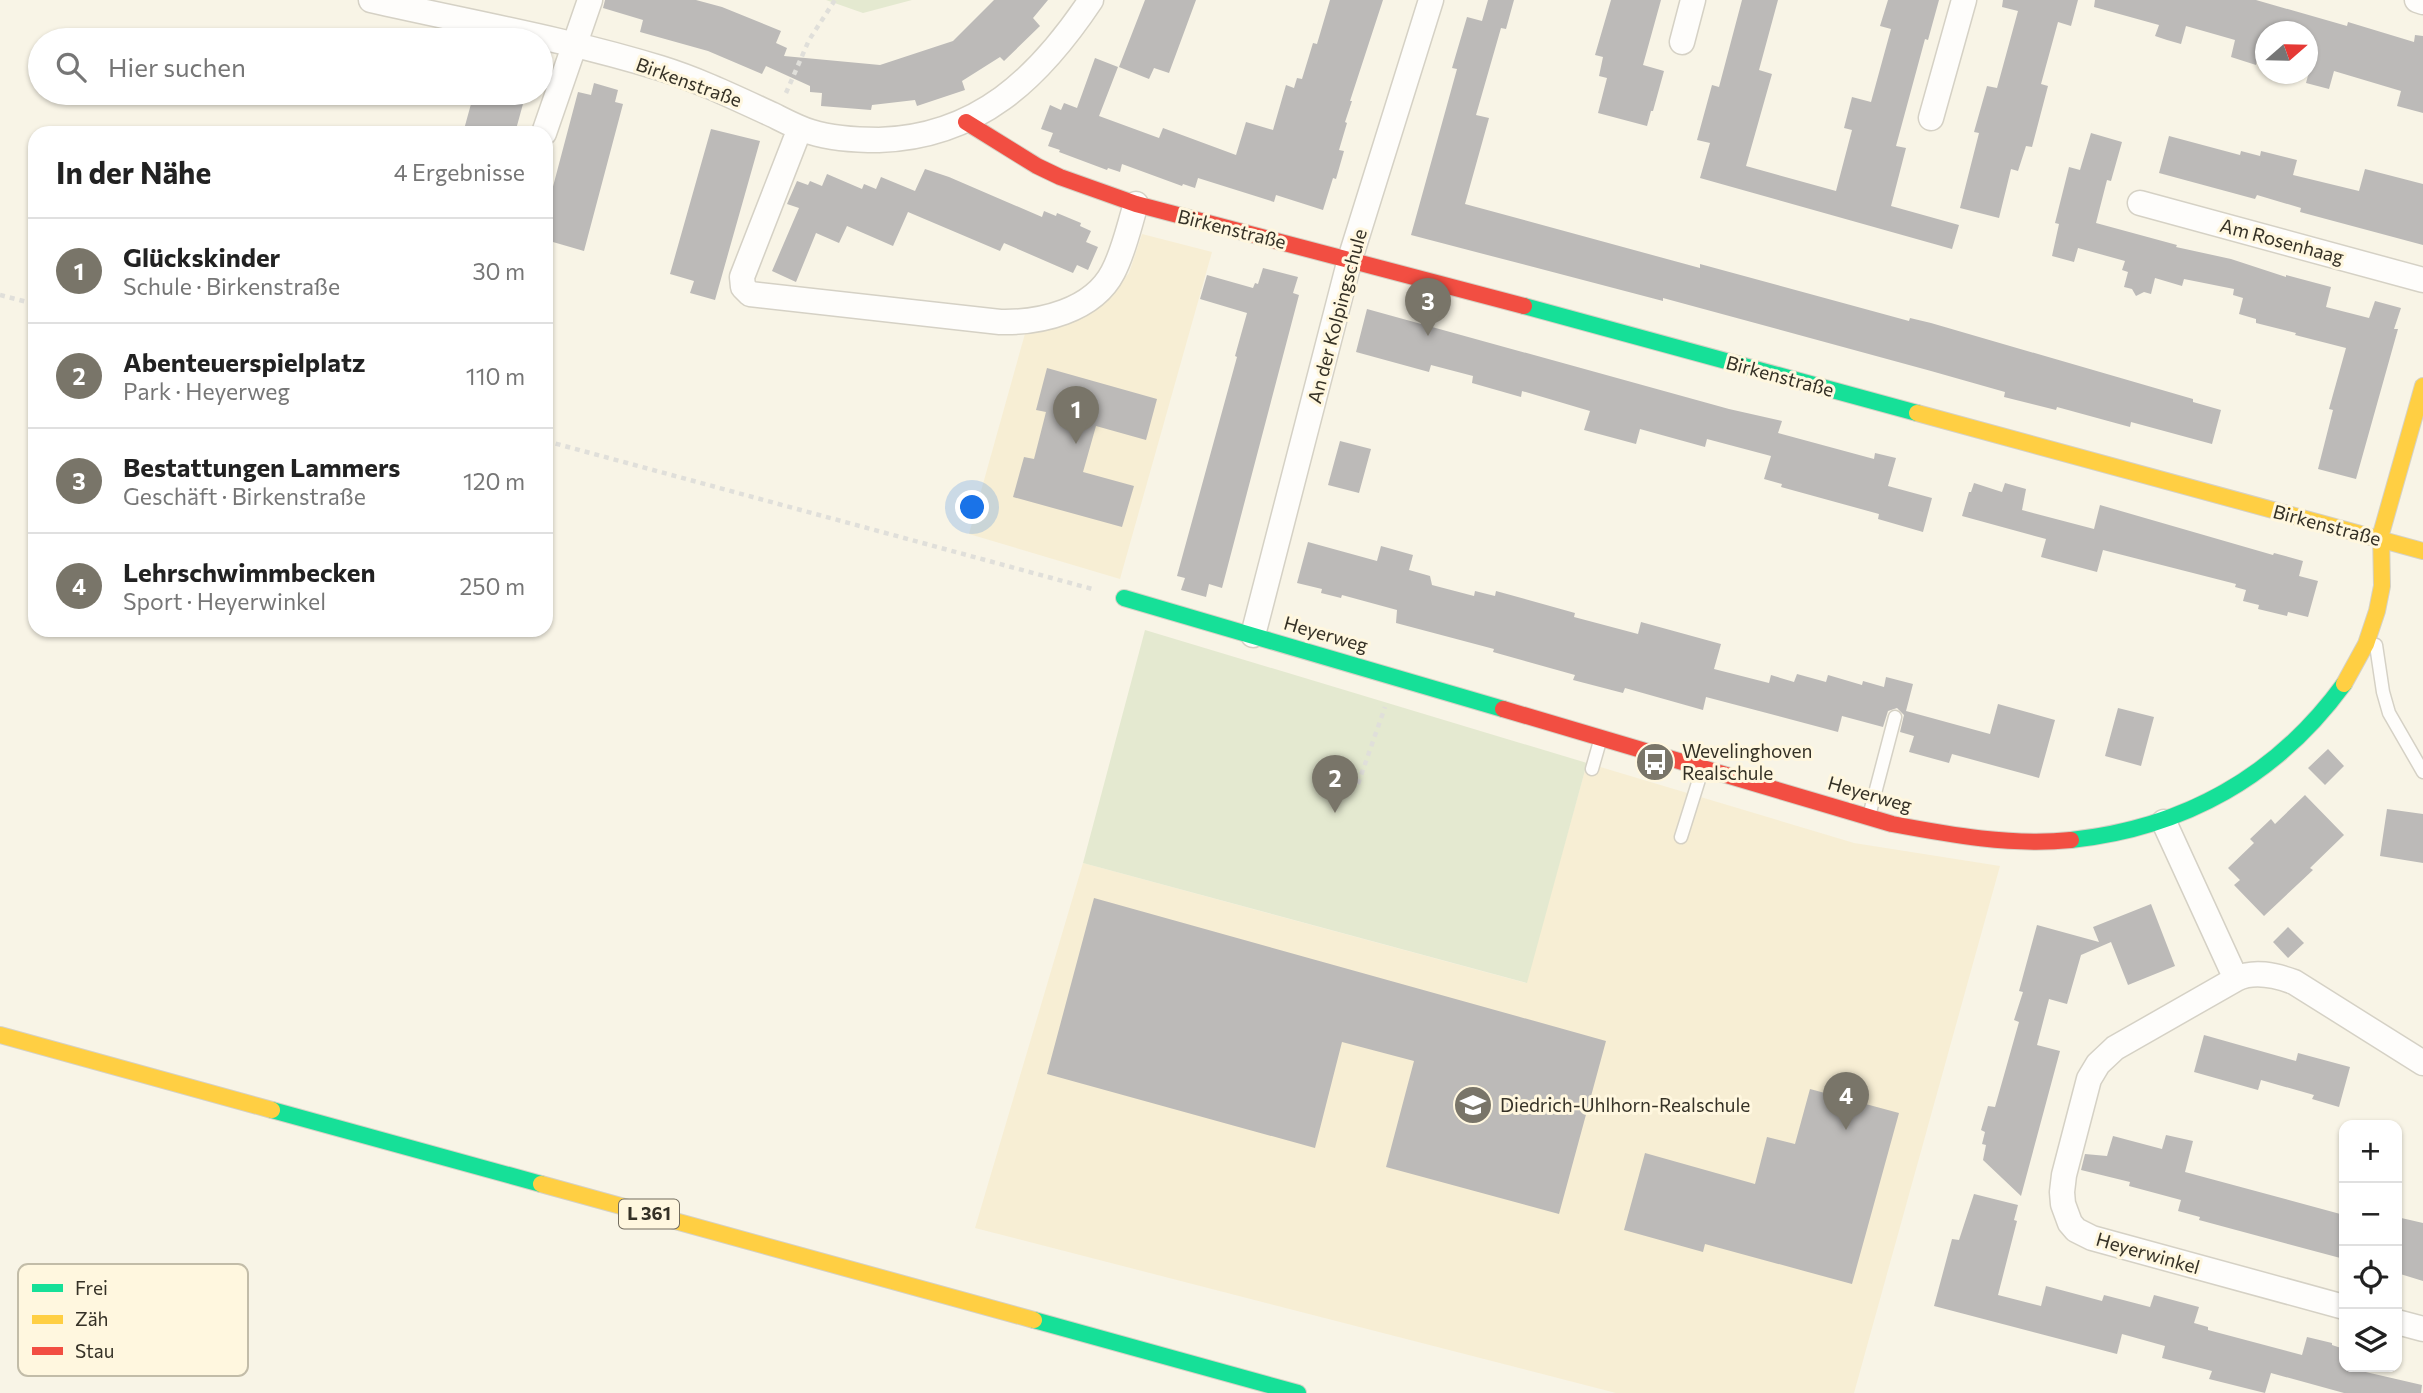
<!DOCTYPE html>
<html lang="de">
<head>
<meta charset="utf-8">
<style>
  :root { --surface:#fff; --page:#f2f2f2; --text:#222; --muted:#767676; --line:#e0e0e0; --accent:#797569 }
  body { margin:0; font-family:Commissioner,sans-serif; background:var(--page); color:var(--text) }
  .controls { position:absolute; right:21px; bottom:21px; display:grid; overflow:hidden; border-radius:14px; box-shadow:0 2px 5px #0004 }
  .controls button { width:63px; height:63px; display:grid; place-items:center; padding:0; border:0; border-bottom:2px solid var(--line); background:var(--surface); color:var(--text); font:35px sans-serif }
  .compass { position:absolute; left:2255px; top:21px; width:63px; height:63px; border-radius:50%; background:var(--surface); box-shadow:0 2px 5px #0004; rotate:70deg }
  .you { position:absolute; left:973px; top:508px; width:24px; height:24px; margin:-18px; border:5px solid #fff; border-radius:50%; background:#1a73e8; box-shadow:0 0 0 10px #1a73e833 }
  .badge { display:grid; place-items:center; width:46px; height:46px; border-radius:50%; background:var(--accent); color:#fff; font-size:23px; font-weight:700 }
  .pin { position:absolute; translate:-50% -58px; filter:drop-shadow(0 2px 4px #0008) }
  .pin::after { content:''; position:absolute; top:37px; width:24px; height:21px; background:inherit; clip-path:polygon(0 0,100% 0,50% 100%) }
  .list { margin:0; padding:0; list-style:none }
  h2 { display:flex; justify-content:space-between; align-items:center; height:91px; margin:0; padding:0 28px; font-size:30px }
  h2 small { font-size:23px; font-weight:400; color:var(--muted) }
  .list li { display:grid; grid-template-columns:46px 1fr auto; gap:21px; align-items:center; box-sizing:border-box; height:105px; padding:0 28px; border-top:2px solid var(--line) }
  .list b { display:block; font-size:26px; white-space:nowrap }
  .list p { margin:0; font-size:23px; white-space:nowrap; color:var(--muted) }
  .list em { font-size:23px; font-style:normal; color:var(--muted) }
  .icon { flex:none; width:38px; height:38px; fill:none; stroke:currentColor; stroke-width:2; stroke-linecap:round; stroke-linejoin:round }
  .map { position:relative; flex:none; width:2423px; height:1393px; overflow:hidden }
  .search { position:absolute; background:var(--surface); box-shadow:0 2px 5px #0004; left:28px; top:28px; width:525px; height:77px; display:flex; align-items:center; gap:18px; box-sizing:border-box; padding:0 24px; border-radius:38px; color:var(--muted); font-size:26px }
  .panel { position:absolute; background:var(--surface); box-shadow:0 2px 5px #0004; left:28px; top:126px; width:525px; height:511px; border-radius:21px }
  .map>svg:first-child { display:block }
  .built { fill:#f7eed4 }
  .green { fill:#e4e9d0 }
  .building { fill:#bcbab8 }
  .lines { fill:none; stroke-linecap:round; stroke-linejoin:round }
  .lane-casing { stroke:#d5d1c5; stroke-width:15 }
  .street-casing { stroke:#d5d1c5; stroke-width:27 }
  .fast-casing { stroke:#d5d1c5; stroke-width:18 }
  .slow-casing { stroke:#d5d1c5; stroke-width:18 }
  .jam-casing { stroke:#d5d1c5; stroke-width:18 }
  .path { stroke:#e0dfda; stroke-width:4.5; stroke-dasharray:5 5; stroke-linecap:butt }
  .lane { stroke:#fefdfb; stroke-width:12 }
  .street { stroke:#fefdfb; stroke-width:24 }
  .fast { stroke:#16e098; stroke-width:16 }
  .slow { stroke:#ffcf43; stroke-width:16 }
  .jam { stroke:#f24e42; stroke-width:16 }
  .labels { text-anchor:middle; stroke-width:6; stroke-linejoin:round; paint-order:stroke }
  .shield { fill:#fff7df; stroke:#726c5e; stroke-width:2 }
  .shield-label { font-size:18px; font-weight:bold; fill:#353126 }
  .street-label { font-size:19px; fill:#353126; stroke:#fff7df }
  .poi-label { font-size:19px; fill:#353126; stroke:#fff7df; text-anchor:start }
  .key { fill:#fff7df; stroke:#c2bca8; stroke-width:2 }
  .key-label { font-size:19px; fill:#353126 }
</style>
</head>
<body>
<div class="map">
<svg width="2423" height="1393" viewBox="0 0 2423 1393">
  <rect width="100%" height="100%" fill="#f8f4e6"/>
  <!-- built -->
  <path class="built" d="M1142 234 1212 252 1120 579 969 534 1026 330 1102 303 1129 273Z
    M1587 763 1854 843 2000 866 1854 1393H1616L975 1228 1083 863 1526 983Z"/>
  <!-- green -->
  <path class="green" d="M826 0H912L863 13Z
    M1145 630 1587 763 1527 983 1083 863Z"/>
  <!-- building -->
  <path class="building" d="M605 0H696L722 7 781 31 776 43 787 48 784 56 880 65 953 41 994 0H1048L1033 18 1040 26 1004 61 1000 57 962 81 965 90 917 106 915 100 872 105 871 110 821 106 822 93 810 92V86L766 66 762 74 708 51 640 32 643 20 603 8Z
    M1145 0H1196L1169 73 1154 68 1149 79 1119 67Z
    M1330 0H1383L1350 101H1352L1345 122 1347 123 1339 150 1344 151 1336 179 1333 178 1323 210 1276 195 1274 202 1198 178 1195 188 1183 184 1182 186 1122 164 1120 172 1108 168 1107 170 1059 152 1060 150 1048 146 1053 133 1041 129 1050 105 1061 110 1064 103 1077 108 1095 58 1118 67 1099 116 1159 138 1163 128 1236 155 1246 122 1273 130 1286 85 1294 88 1297 78 1302 79 1313 43 1317 44Z
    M1488 0H1514L1506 29 1501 28 1476 115 1489 118 1465 204 1700 268V264L1909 321 1910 318 1931 323 2193 399V402L2221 410 2212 444 2131 422 2130 427 2057 407 2056 410 2004 397 2005 392 1931 371 1663 298V301L1411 235 1457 69 1452 68 1467 17 1482 21Z
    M1611 0H1661L1643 65 1664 71 1653 111H1651L1647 126 1598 113 1607 78 1599 76 1603 57 1595 55Z
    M1742 0H1778L1759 70 1772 74 1746 166 1836 191 1852 130 1844 128 1852 97 1871 102 1891 29 1880 26 1888 0H1939L1928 40 1925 39 1896 146 1906 148 1891 206 1959 225 1952 249 1700 178 1710 143 1697 140 1712 85 1719 87Z
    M2003 0H2078L2071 26 2058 22 2041 84 2048 86 2032 147 2026 146 2018 171 2011 169 1999 218 1960 208 1979 133 1974 132 1987 86 1997 88 2018 11 2002 7Z
    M2095 0H2256L2347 26 2348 22 2414 42 2415 35 2423 36V113L2397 106 2401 91 2334 71 2329 89 2306 83 2310 68H2307V32H2265V56L2259 54 2256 65 2231 57 2235 40 2186 26 2181 44 2167 40 2155 36 2159 25 2094 7Z
    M594 83 618 90 615 102 623 104 584 251 546 240V213L578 92 591 95Z
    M474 93H526L515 133H463Z
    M711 129 760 141 715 300 690 293 694 281 670 274Z
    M2091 133 2122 142 2111 181 2107 180 2096 223 2177 245 2176 247 2231 259 2286 277V275L2331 287 2326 307 2369 318 2375 301 2401 308 2394 329H2398L2356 479 2318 469 2333 410 2329 409 2346 348 2295 335 2296 333 2256 323V319L2239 314 2243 298 2233 295 2234 289 2184 279 2182 286 2155 278 2151 294 2144 292 2136 296 2132 289 2124 287 2128 272 2122 270 2125 261 2078 248 2074 262 2052 256 2059 224 2055 223 2069 167 2080 170Z
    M2169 136 2240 155 2241 151 2260 156 2261 151 2297 160 2293 175 2359 191 2365 169 2423 184V245L2300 212 2301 208 2257 195 2255 199 2159 173Z
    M925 169 949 177 1042 217 1044 211 1056 216 1057 213 1081 223 1080 226 1091 231 1086 242 1098 247 1088 270 1077 265 1073 273 1004 243 1000 251 908 212 893 246 847 226 839 243 816 233 796 282 772 271 799 208 787 204 797 181 808 185 810 181 822 186 827 174 862 189 864 184 876 189 881 177 915 191Z
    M1263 268 1298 277 1293 293 1299 295 1222 588 1209 584 1206 597 1181 590 1185 578 1177 576 1237 357 1235 356 1247 313 1200 299 1207 275 1253 288 1255 283 1258 284Z
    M1367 309 1729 409 1782 421 1778 433 1874 459 1875 453 1896 458 1888 486 1932 498 1923 532 1878 519 1879 514 1781 487 1782 484 1764 479 1771 456 1707 439 1705 447 1640 429 1636 444 1584 430 1590 411 1522 391 1521 397 1472 383 1473 376 1431 365 1429 372 1356 352Z
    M1047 368 1157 399 1146 440 1096 426 1083 472 1134 486 1122 527 1013 497 1024 457 1034 459 1046 412 1036 410Z
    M1340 441 1371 449 1359 493 1328 485Z
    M1974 483 2002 492 2005 483 2026 489 2022 510 2094 529 2100 505 2273 555 2274 553 2303 561 2299 576 2318 581 2308 617 2288 612 2287 616 2258 609 2259 605 2243 601 2246 590 2235 587 2236 584 2103 550 2097 572 2041 557 2046 539 1962 516 1969 492H1971Z
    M1308 542 1377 561 1381 546 1413 555 1409 570 1430 576 1432 585 1474 596 1475 591 1495 596 1496 591 1575 613 1574 617 1638 634 1641 622 1721 644 1714 669 1769 683 1771 675 1794 682 1797 674 1826 682 1828 675 1862 685 1863 681 1884 687 1886 677 1913 684 1906 711 1990 734 1998 704 2055 720 2039 778 1952 754 1949 763 1909 752 1914 736 1900 732 1904 715 1897 708 1888 711 1883 727 1842 716 1838 732 1706 697 1703 710 1625 688 1623 693 1573 680 1575 675 1493 652 1494 649 1396 623 1397 610 1342 595 1341 598 1321 593 1322 589 1297 583Z
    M2118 708 2154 717 2141 766 2105 756Z
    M2328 749 2344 766 2325 785 2308 768Z
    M2305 795 2344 835 2310 868 2313 870 2264 916 2234 885 2240 880 2228 868 2254 843 2250 839 2271 819 2275 824Z
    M2387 809 2423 814V863L2380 856Z
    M1094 898 1606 1041 1559 1214 1386 1167 1414 1061 1342 1042 1315 1148 1047 1074Z
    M2151 904 2175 966 2128 985 2111 942 2081 955 2067 1004 2049 999 2037 1045 2060 1051 2021 1196 1983 1160 1986 1145 1982 1144 1985 1132 1981 1130 1988 1106 1995 1107 2019 1022 2014 1020 2023 992 2019 991 2037 925 2099 942 2093 927Z
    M2288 927 2304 943 2288 958 2273 942Z
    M2204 1035 2296 1061 2298 1053 2350 1067 2339 1107 2312 1099 2314 1095 2261 1080 2258 1090 2194 1072Z
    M1810 1089 1899 1113 1852 1284 1705 1244 1703 1252 1624 1230 1645 1153 1755 1184 1767 1137 1795 1144Z
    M2166 1135 2193 1141 2185 1172 2344 1215V1259L2199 1220 2200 1217 2178 1211 2181 1200 2129 1186 2130 1182 2081 1170 2085 1154 2107 1156 2113 1136 2162 1149Z
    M1974 1194 2018 1205 2014 1220 2017 1221 1998 1295 2041 1306 2046 1286 2102 1301 2104 1295 2150 1307 2154 1295 2199 1307 2194 1323 2208 1327V1330L2302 1355 2307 1337 2332 1343V1345L2344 1349V1367L2422 1385 2421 1393H2344L2271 1373 2265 1393 2209 1379 2212 1371 2162 1358 2165 1346 2122 1334 2117 1354 1934 1306 1952 1239 1959 1240Z
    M2397 1217 2423 1223V1281L2397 1273Z"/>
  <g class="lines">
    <defs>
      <path id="lane" d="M2376 645 2383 692 2389 713 2423 772
        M1592 769 1600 741
        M1869 816 1895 717
        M1681 837 1702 770"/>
      <path id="street" d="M371 0C467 22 566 39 660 68 699 80 736 98 773 115 785 121 798 128 811 132 833 139 856 140 879 140 978 137 1039 78 1091 0
        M2417 0 2423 2
        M1682 42 1693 0
        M1931 118 1964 0
        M800 128 742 277 743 287 750 294 1000 322C1040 323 1093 311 1113 272 1124 251 1129 226 1136 204
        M544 133 590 0
        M2140 203 2423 280
        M1253 635 1350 259 1431 0
        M2164 822 2236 979
        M2344 1307 2092 1238 2076 1230 2070 1223 2063 1204 2062 1192 2064 1175 2089 1079 2098 1064 2115 1048 2236 979C2254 970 2275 975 2294 982L2423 1063
        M2397 1322 2423 1329"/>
      <path id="fast" d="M1524 306 1917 413
        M1124 598 1503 709
        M2071 840C2184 828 2277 776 2344 684
        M272 1110 541 1184
        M1034 1320 1298 1393"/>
      <path id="slow" d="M1917 413 2423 551
        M2344 684 2366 644 2377 611 2382 586 2381 534 2423 386
        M0 1035 272 1110
        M541 1184 1034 1320"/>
      <path id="jam" d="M966 122 1037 166 1060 177 1136 204 1524 306
        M1503 709 1892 824C1951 835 2011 846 2071 840"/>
    </defs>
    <!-- lane casing -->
    <use href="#lane" class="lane-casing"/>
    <!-- street casing -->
    <use href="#street" class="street-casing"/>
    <!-- fast casing -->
    <use href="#fast" class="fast-casing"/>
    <!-- slow casing -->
    <use href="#slow" class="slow-casing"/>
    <!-- jam casing -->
    <use href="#jam" class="jam-casing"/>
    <!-- path -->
    <path class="path" d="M786 93 809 40 835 0
      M0 295 35 304
      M546 441 1096 590
      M1358 784 1385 707"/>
    <!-- lane -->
    <use href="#lane" class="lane"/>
    <!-- street -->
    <use href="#street" class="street"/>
    <!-- fast -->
    <use href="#fast" class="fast"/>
    <!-- slow -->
    <use href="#slow" class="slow"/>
    <!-- jam -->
    <use href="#jam" class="jam"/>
  </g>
  <!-- icons -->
  <defs>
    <symbol id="bus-disc" viewBox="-11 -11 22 22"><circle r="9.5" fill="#797569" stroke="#fff7df"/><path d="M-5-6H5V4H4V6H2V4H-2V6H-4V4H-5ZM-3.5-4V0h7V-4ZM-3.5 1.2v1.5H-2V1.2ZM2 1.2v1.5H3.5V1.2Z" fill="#fff"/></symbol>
    <symbol id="school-disc" viewBox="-11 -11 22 22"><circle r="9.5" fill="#797569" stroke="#fff7df"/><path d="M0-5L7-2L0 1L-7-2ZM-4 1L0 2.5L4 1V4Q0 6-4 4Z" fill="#fff"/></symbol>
  </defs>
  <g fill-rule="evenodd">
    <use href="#bus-disc" x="1633" y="740" width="44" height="44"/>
    <use href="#school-disc" x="1451" y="1083" width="44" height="44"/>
  </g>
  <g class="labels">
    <!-- shield labels -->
    <rect class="shield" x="619" y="1199.5" width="60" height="29" rx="5"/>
    <g class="shield-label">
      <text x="649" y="1220">L 361</text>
    </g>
    <!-- street labels -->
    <g class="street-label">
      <text transform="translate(689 82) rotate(20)" y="7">Birkenstraße</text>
      <text transform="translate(1232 229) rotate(14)" y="7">Birkenstraße</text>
      <text transform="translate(2282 241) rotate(15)" y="7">Am Rosenhaag</text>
      <text transform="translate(1337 316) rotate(-75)" y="7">An der Kolpingschule</text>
      <text transform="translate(1780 376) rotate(15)" y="7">Birkenstraße</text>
      <text transform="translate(2327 525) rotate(15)" y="7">Birkenstraße</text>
      <text transform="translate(1326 634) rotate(16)" y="7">Heyerweg</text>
      <text transform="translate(1870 794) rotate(16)" y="7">Heyerweg</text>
      <text transform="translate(2148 1253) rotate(16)" y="7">Heyerwinkel</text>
    </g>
    <!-- poi labels -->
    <g class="poi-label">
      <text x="1682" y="758">Wevelinghoven<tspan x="1682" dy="22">Realschule</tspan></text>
      <text x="1500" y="1112">Diedrich-Uhlhorn-Realschule</text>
    </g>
  </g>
  <!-- legend -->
  <rect x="18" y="1264" width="230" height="112" rx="10" class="key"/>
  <rect x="32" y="1284" width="31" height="8" fill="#16e098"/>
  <rect x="32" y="1315" width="31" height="9" fill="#ffcf43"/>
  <rect x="32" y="1347" width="31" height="8" fill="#f24e42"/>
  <g class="key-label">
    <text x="75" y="1295">Frei</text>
    <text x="75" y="1326">Zäh</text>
    <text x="75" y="1358">Stau</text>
  </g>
</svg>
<div class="controls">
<button>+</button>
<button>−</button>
<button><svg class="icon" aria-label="locate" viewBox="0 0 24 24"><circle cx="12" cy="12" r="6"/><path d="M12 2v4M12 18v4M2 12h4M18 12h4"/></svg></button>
<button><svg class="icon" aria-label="layers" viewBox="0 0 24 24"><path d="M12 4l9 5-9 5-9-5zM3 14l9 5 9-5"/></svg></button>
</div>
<svg class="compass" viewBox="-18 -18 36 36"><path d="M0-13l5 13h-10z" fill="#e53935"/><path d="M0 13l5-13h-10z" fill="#767676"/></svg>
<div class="you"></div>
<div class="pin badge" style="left:1076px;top:444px">1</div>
<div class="pin badge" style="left:1335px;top:813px">2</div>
<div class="pin badge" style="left:1428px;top:336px">3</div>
<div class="pin badge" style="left:1846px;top:1130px">4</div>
<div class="search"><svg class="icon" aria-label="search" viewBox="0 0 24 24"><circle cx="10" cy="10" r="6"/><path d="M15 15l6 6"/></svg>Hier suchen</div>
<section class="panel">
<h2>In der Nähe<small>4 Ergebnisse</small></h2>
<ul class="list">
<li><span class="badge">1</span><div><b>Glückskinder</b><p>Schule · Birkenstraße</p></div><em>30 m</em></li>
<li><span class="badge">2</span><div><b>Abenteuerspielplatz</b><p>Park · Heyerweg</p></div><em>110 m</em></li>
<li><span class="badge">3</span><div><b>Bestattungen Lammers</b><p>Geschäft · Birkenstraße</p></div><em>120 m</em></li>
<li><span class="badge">4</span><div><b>Lehrschwimmbecken</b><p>Sport · Heyerwinkel</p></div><em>250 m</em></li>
</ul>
</section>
</div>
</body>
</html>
